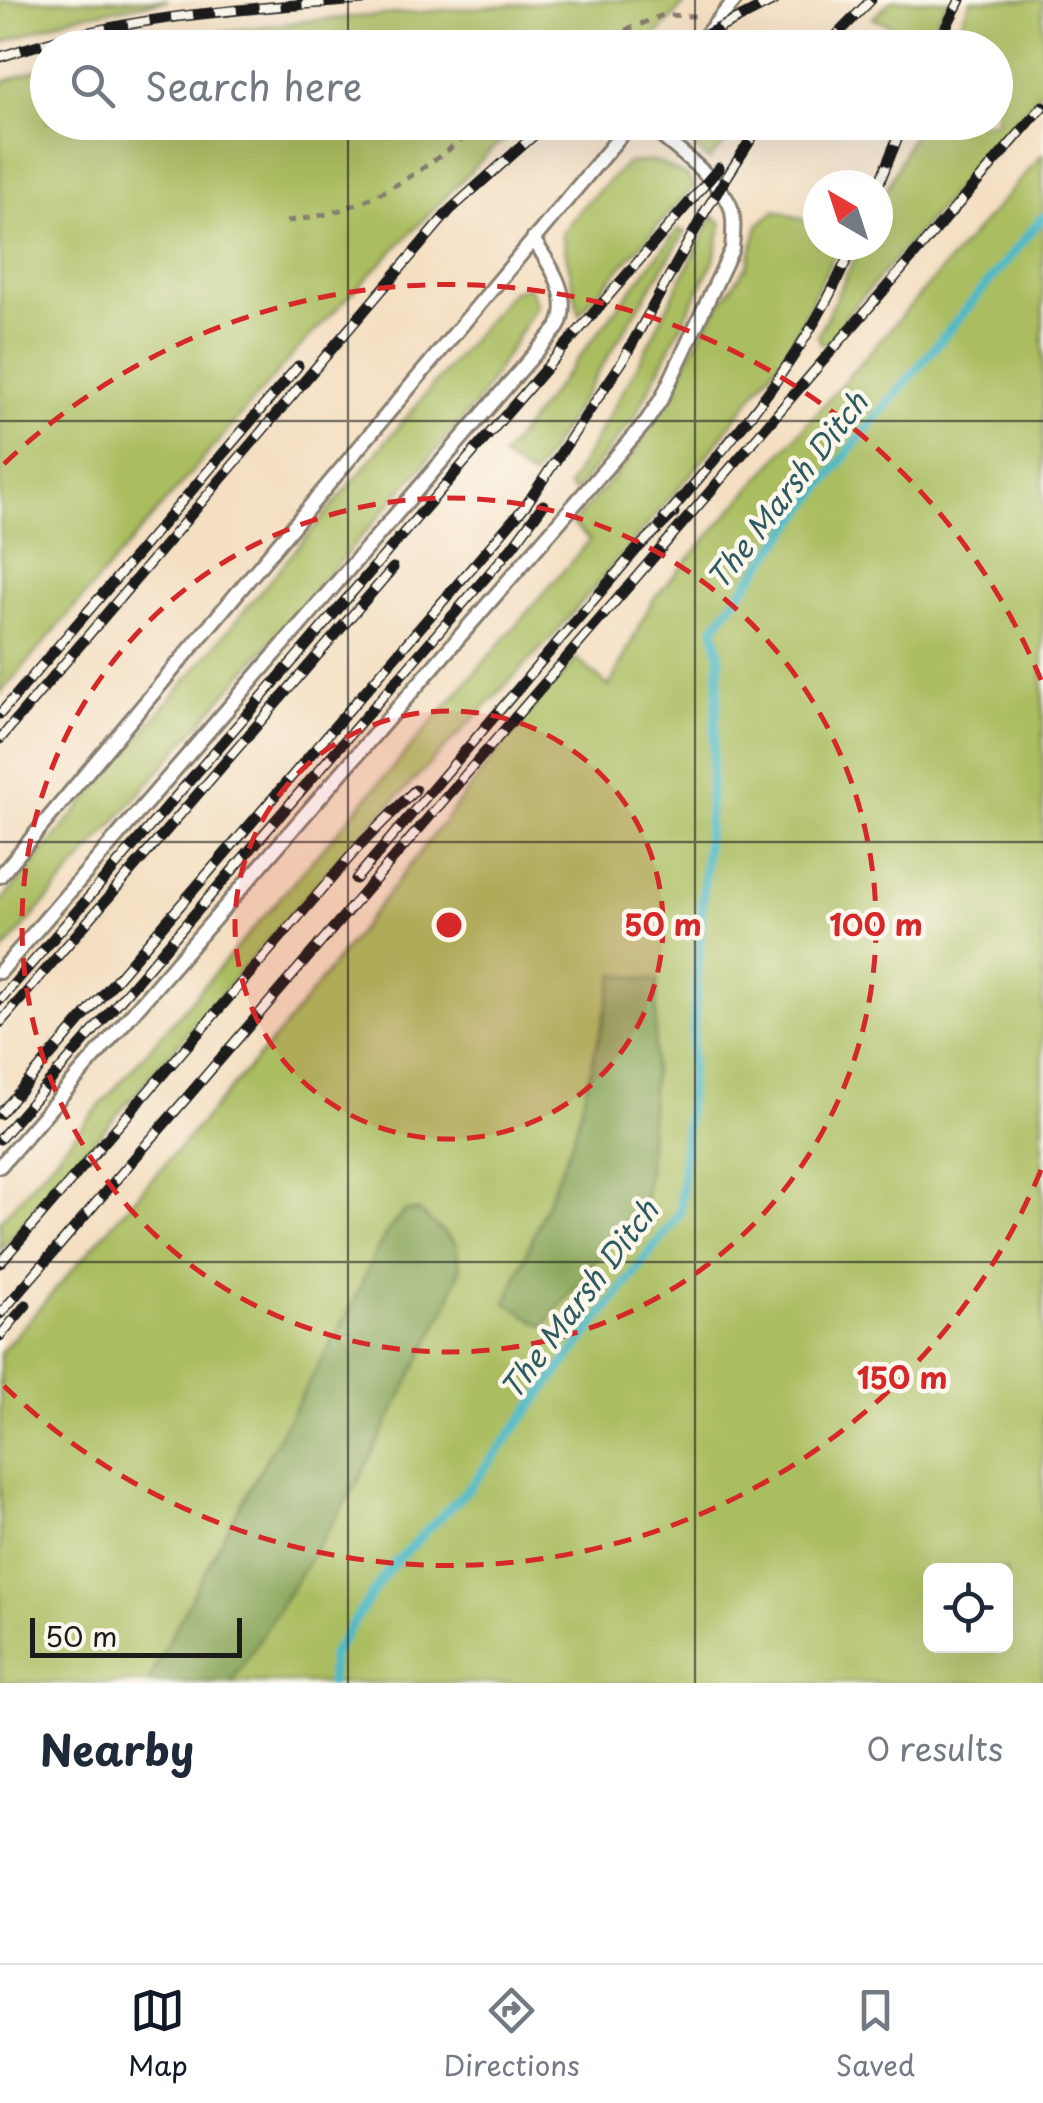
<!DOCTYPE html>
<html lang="en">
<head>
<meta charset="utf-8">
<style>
  :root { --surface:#fff; --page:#f2f2f3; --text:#1f2937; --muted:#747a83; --line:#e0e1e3; --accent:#111827 }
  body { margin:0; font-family:"Playpen Sans",sans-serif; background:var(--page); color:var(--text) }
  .controls { position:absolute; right:30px; bottom:30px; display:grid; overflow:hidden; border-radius:15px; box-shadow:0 10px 40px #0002 }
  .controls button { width:90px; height:90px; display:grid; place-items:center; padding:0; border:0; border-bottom:2px solid var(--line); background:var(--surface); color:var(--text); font:50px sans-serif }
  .compass { position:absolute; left:803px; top:170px; width:90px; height:90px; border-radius:50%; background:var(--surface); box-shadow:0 10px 40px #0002; rotate:321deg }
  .scale { position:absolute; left:30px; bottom:25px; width:212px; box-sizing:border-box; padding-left:10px; border:5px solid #1c1c1c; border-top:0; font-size:28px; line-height:35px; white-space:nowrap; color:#1c1c1c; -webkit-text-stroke:8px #fbf7ec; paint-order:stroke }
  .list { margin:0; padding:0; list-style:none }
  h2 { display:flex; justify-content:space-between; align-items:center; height:130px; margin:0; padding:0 40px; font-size:42px }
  h2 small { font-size:32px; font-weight:400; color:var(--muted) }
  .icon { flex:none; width:55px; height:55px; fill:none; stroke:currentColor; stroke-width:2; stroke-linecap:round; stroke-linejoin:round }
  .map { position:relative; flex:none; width:1043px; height:1683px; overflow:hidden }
  .search { position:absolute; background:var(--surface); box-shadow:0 10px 40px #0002; left:30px; right:30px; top:30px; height:110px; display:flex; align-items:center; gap:25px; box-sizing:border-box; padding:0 35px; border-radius:55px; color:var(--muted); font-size:38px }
  .sheet { height:280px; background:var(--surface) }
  nav { display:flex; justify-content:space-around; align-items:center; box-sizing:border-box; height:140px; border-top:2px solid var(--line); background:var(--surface); font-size:28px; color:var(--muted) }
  nav a { display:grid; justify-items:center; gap:5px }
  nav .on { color:var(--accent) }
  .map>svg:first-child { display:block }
  .green { fill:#aabd60; stroke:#636c3e; stroke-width:2.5; fill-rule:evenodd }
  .forest { fill:#87a456; stroke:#526039; stroke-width:2.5 }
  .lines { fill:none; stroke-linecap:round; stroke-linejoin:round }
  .stream { stroke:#4dbac7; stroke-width:9 }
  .lane-casing { stroke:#887e6f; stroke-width:18 }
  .path { stroke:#887e6f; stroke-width:5; stroke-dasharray:8 8; stroke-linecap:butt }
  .lane { stroke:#fff; stroke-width:12 }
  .rail-casing { stroke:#1c1c1c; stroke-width:11 }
  .rail { stroke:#fbf7ec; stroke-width:8; stroke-dasharray:22; stroke-linecap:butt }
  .grid { fill:none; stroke:#1c1c1c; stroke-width:2.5; stroke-opacity:0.55 }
  .ring { fill:none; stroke:#d62828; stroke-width:5; stroke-dasharray:18 12 }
  .labels { text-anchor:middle; stroke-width:9; stroke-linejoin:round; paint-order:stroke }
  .water-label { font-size:30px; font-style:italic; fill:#305b60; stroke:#fbf7ec }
  .centre { fill:#d62828; stroke:#fbf7ec; stroke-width:5 }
  .ring-label { font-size:30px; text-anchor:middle; font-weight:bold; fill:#d62828; stroke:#fbf7ec; stroke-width:9; stroke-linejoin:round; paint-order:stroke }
</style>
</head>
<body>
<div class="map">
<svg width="1043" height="1683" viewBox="0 0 1043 1683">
  <rect width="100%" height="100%" fill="#fbf7ec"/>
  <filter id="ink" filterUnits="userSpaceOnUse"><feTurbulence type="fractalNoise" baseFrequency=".01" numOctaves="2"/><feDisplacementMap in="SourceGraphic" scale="20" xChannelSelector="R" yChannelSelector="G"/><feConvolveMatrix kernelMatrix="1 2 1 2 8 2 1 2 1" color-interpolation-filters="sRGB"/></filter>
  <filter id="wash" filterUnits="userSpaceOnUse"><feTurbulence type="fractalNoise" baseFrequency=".0048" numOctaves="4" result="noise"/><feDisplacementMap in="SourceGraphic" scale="40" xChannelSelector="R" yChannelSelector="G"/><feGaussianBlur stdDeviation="2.25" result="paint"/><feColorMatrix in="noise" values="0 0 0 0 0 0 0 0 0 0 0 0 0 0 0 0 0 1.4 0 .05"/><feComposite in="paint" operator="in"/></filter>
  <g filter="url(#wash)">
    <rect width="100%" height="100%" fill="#f4dfc2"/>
    <!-- green -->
    <path class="green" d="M0 0H168L72 17 0 44Z
      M571 0H688L646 47H108L307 21Z
      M892 0H949L924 40 873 18Z
      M971 0H1043V89L845 317 831 341 821 344 818 335 861 245H878V208L918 123 996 122V48L950 47Z
      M47 66 48 122 531 123 494 147 296 351 0 694V83Z
      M737 122 742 125 709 160 679 134 678 123Z
      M1043 154V1683H0V1353L287 1024 520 723 577 659 609 687 652 601ZM930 1570H1006V1646H930Z
      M655 161 687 176 694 186 579 314 562 234 580 209 627 163Z
      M776 210 818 225V245H839L788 349 713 448 554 635 341 856 0 1250V1221L590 540 572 524 637 450 711 317 748 264 758 225Z
      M713 216 722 223 714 260 635 417 574 493 568 487 639 363Z
      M678 229 685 232 533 478 502 457Z
      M529 287 537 305 477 403 0 955V903L512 291Z"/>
    <!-- forest -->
    <path class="forest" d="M615 974 658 981 646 1197 544 1326 506 1303 573 1139Z
      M405 1211H419L456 1244 460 1269 448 1304 358 1482 232 1683H148C208 1560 275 1443 342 1324 366 1283 371 1245 405 1211Z"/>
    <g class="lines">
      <!-- stream -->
      <path class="stream" d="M330 1683 332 1655 388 1570 471 1486 680 1213 720 658 714 627 860 437 1043 217"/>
    </g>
  </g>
  <g filter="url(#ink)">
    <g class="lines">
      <defs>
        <path id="lane" d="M695 48 735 0
          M0 876 632 122
          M0 972 558 327C573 296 550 265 533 239
          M0 1166 646 422 662 398 732 249C733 236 735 220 731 208 722 181 667 142 644 122"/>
      </defs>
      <!-- lane casing -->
      <use href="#lane" class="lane-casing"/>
      <!-- path -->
      <path class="path" d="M581 48 663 15 698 16
        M287 221C365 213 423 172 483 122"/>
      <!-- lane -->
      <use href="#lane" class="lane"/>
      <defs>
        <path id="rail" d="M680 48 775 0
          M824 48 871 0
          M935 48 960 0
          M0 57C118 16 239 9 363 0
          M878 186 904 122
          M664 519C738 434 810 350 853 245
          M0 714 298 366
          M0 739 450 210 549 122
          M356 879 637 549 674 513
          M0 1000 719 168
          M0 1023 393 568
          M0 1114 526 505 622 362 706 210 762 122
          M0 1139 512 547 543 505
          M0 1263 362 843 415 790
          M0 1314 1043 106
          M0 1336 26 1305"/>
      </defs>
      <!-- rail casing -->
      <use href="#rail" class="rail-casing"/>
      <!-- rail -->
      <use href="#rail" class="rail"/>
    </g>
  </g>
  <!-- grid -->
  <path class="grid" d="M348 0V48M695 0V48M348 122V1683M695 122V1683M0 421H1043M0 842H1043M0 1262H1043"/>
  <!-- distance rings -->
  <circle cx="449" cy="925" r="214" fill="#d62828" fill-opacity=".12"/>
  <g class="ring">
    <circle cx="449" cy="925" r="214"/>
    <circle cx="449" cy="925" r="427"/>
    <path d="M1041 1170A641 641 0 0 1 4 1386M4 464A641 641 0 0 1 1041 680"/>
  </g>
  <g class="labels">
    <!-- water labels -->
    <g class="water-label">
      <text transform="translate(788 491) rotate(-52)" y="10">The Marsh Ditch</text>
      <text transform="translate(580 1300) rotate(-53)" y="10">The Marsh Ditch</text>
    </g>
  </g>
  <circle cx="449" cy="925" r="15" class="centre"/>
  <g class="ring-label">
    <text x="663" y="936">50 m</text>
    <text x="876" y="936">100 m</text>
    <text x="902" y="1389">150 m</text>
  </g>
</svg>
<div class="controls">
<button><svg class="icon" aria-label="locate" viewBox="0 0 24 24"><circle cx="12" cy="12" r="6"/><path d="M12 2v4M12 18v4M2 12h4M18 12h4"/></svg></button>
</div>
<svg class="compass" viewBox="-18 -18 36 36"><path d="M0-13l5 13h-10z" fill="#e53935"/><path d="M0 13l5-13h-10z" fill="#747a83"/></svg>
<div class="scale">50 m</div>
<div class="search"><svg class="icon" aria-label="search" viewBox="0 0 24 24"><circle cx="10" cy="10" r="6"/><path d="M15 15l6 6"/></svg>Search here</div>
</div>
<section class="sheet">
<h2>Nearby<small>0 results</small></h2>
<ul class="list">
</ul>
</section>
<nav>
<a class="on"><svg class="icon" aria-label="map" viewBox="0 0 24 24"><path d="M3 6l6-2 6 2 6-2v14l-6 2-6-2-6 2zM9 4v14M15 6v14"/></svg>Map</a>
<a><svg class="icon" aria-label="directions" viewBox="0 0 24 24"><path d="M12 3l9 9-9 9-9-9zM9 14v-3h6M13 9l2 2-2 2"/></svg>Directions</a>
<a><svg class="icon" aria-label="saved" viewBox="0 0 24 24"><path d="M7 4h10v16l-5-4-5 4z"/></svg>Saved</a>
</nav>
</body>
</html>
